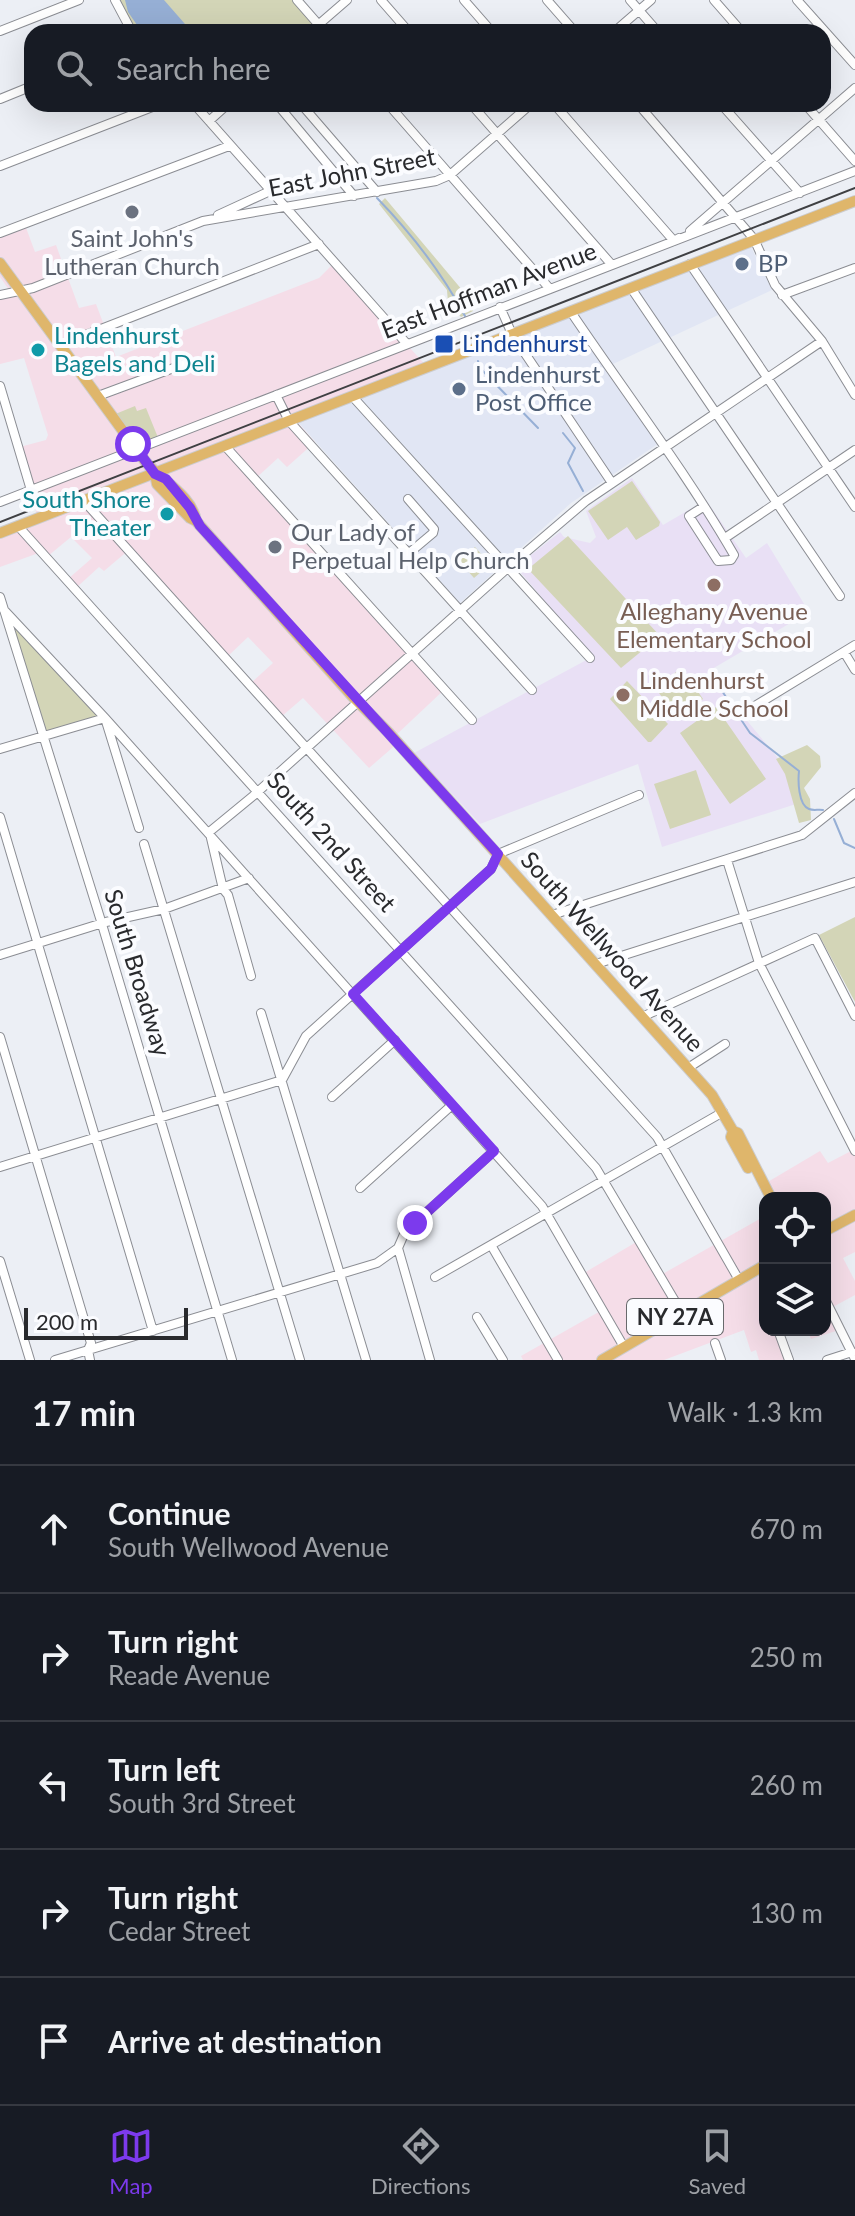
<!DOCTYPE html>
<html lang="en">
<head>
<meta charset="utf-8">
<style>
  :root { --surface:#171b24; --page:#20242c; --text:#f1f3f6; --muted:#9ea1a6; --line:#363941; --accent:#7c3aed }
  body { margin:0; font-family:Lato,sans-serif; background:var(--page); color:var(--text) }
  .controls { position:absolute; right:24px; bottom:24px; display:grid; overflow:hidden; border-radius:16px; box-shadow:0 8px 32px #0002 }
  .controls button { width:72px; height:72px; display:grid; place-items:center; padding:0; border:0; border-bottom:2px solid var(--line); background:var(--surface); color:var(--text); font:40px sans-serif }
  .scale { position:absolute; left:24px; bottom:20px; width:164px; box-sizing:border-box; padding-left:8px; border:4px solid #292a2d; border-top:0; font-size:22px; line-height:28px; white-space:nowrap; color:#292a2d; -webkit-text-stroke:6px #fbfcff; paint-order:stroke }
  .stop { position:absolute; width:24px; height:24px; margin:-18px; border:6px solid #7c3aed; border-radius:50%; background:#fff }
  .stop.end { background:#7c3aed; border-color:#fff; box-shadow:0 2px 8px #0008 }
  .list { margin:0; padding:0; list-style:none }
  h2 { display:flex; justify-content:space-between; align-items:center; height:104px; margin:0; padding:0 32px; font-size:34px }
  h2 small { font-size:26px; font-weight:400; color:var(--muted) }
  .list li { display:grid; grid-template-columns:52px 1fr auto; gap:24px; align-items:center; box-sizing:border-box; height:128px; padding:0 32px; border-top:2px solid var(--line) }
  .list b { display:block; font-size:30px; white-space:nowrap }
  .list p { margin:0; font-size:26px; white-space:nowrap; color:var(--muted) }
  .list em { font-size:26px; font-style:normal; color:var(--muted) }
  .icon { flex:none; width:44px; height:44px; fill:none; stroke:currentColor; stroke-width:2; stroke-linecap:round; stroke-linejoin:round }
  .map { position:relative; flex:none; width:855px; height:1360px; overflow:hidden }
  .search { position:absolute; background:var(--surface); box-shadow:0 8px 32px #0002; left:24px; right:24px; top:24px; height:88px; display:flex; align-items:center; gap:20px; box-sizing:border-box; padding:0 28px; border-radius:24px; color:var(--muted); font-size:30px }
  .sheet { height:744px; background:var(--surface) }
  nav { display:flex; justify-content:space-around; align-items:center; box-sizing:border-box; height:112px; border-top:2px solid var(--line); background:var(--surface); font-size:22px; color:var(--muted) }
  nav a { display:grid; justify-items:center; gap:4px }
  nav .on { color:var(--accent) }
  .map>svg:first-child { display:block }
  .commercial { fill:#f5dde8 }
  .built { fill:#e1e6f4 }
  .education { fill:#e9e0f5 }
  .green { fill:#d3d5b7 }
  .water { fill:#96afd5 }
  .lines { fill:none; stroke-linecap:round; stroke-linejoin:round }
  .stream { stroke:#96afd5; stroke-width:2 }
  .minor-casing { stroke:#8b8d93; stroke-width:10 }
  .major-casing { stroke:#cccccd; stroke-width:12 }
  .minor { stroke:#fff; stroke-width:8 }
  .major { stroke:#dfb66b; stroke-width:10 }
  .rail { stroke:#3f4043; stroke-width:2 }
  .route { stroke:#7c3aed; stroke-width:10 }
  .worship-dot { fill:#6b7280; stroke:#fbfcff; stroke-width:3 }
  .service-dot { fill:#5c6f8a; stroke:#fbfcff; stroke-width:3 }
  .transit-dot { fill:#1a4fb4; stroke:#fbfcff; stroke-width:3 }
  .culture-dot { fill:#0f9aa8; stroke:#fbfcff; stroke-width:3 }
  .education-dot { fill:#8d6e63; stroke:#fbfcff; stroke-width:3 }
  .labels { text-anchor:middle; stroke-width:8; stroke-linejoin:round; paint-order:stroke }
  .shield { fill:#fbfcff; stroke:#68696c; stroke-width:2 }
  .shield-label { font-size:22px; font-weight:bold; fill:#292a2d }
  .street-label { font-size:24px; fill:#292a2d; stroke:#fbfcff }
  .worship-label { font-size:24px; fill:#5b616d; stroke:#fbfcff }
  .service-label { font-size:24px; fill:#4e5e75; stroke:#fbfcff; text-anchor:start }
  .culture-label { font-size:24px; fill:#0d838f; stroke:#fbfcff; text-anchor:start }
  .transit-label { font-size:24px; fill:#164399; stroke:#fbfcff; text-anchor:start }
  .education-label { font-size:24px; fill:#785e54; stroke:#fbfcff }
</style>
</head>
<body>
<div class="map">
<svg width="855" height="1360" viewBox="0 0 855 1360">
  <rect width="100%" height="100%" fill="#eceff5"/>
  <!-- commercial -->
  <path class="commercial" d="M25 225 35 252 56 245 79 308 96 304 116 357 319 278 333 264 431 371 298 423 315 442 287 467 278 458 255 479 445 689 395 736 399 742 369 768 303 698 281 717 250 684 273 663 248 637 227 657 130 549 104 571 99 567 76 588 68 579 92 558 71 537 48 556 44 551 0 567V535L39 521 16 448 46 440 48 435 24 358 0 364V298L12 294 0 277V232Z
    M853 1150 855 1155V1252L843 1258 855 1281V1295L831 1308 842 1329 811 1339 807 1330H825V1198H773L766 1183 820 1151 828 1163Z
    M765 1216V1330H780L790 1360H759L756 1350 751 1352 744 1330 664 1360H523L521 1356 604 1309 584 1273 638 1241 659 1276Z"/>
  <!-- built -->
  <path class="built" d="M751 247 772 290 613 364 665 439 571 503 460 603 298 422Z"/>
  <!-- education -->
  <path class="education" d="M632 478 663 525 706 500 746 558 767 543 809 612 707 672 786 768 796 804 662 847 638 764 480 824 414 753 592 657 516 567 560 532 564 537 590 543 596 537 586 511Z"/>
  <!-- green -->
  <path class="green" d="M118 0H293L313 23 303 32H135Z
    M385 198 468 297 473 311 461 317 448 303 447 290 379 204Z
    M135 406 137 411 146 408 159 440 137 448 113 415Z
    M632 481 660 522 659 526 636 540 627 527 608 540 588 511Z
    M568 536 660 636 621 668 528 569Z
    M475 547 490 564 474 578 459 561Z
    M9 619 98 716 46 731Z
    M682 668 703 699 676 718 655 687Z
    M627 681 668 724 651 742H648L610 699Z
    M716 707 766 779 730 804 680 733Z
    M807 745 820 756 821 767 804 788 810 799 811 820 799 823 785 774 776 759Z
    M696 770 711 815 670 829 654 784Z
    M855 917V1002L819 935Z"/>
  <!-- water -->
  <path class="water" d="M125 0H164L192 32H142L128 12Z"/>
  <g class="lines">
    <!-- stream -->
    <path class="stream" d="M377 198C411 233 442 273 465 316
      M478 361 480 368 538 428
      M563 433 575 448 568 463 583 491
      M710 673 750 733 799 771C798 780 798 805 809 809 814 811 818 809 823 810
      M834 819 844 843 855 848"/>
    <defs>
      <path id="minor" d="M115 0 132 32
        M297 0 325 32
        M381 0 409 32
        M464 0 492 32
        M547 0 575 32
        M630 0 658 32
        M714 0 742 32
        M797 0 855 65
        M0 31 79 0
        M310 32 347 0
        M614 32 651 0
        M0 99 32 86
        M194 104 407 344
        M277 104 354 196
        M301 104 377 192
        M388 104 550 289
        M471 104 612 265
        M554 104 674 241 679 238
        M638 104 754 239 775 285 822 341 855 395
        M721 104 800 193
        M805 104 855 161
        M209 121 228 104
        M0 166 160 104
        M218 215 270 191
        M690 231 855 88
        M0 233 229 146
        M690 264 855 507
        M631 288 840 596
        M0 295 33 288 203 221 436 181 450 175 531 104
        M782 295 855 268
        M500 307 512 334 612 483
        M571 312C625 392 686 472 734 555L731 560 718 561 689 516 703 507
        M60 345 319 244
        M0 386 31 490
        M276 395 289 421 532 690
        M98 396 187 363
        M352 396 590 658
        M225 446 472 720
        M408 499 434 529 433 533 408 554
        M84 501 657 1137 739 1280
        M0 502 855 171
        M18 526 596 1168 682 1313
        M725 538 855 450
        M0 597 101 921 232 1360
        M4 610 105 718 542 1206 624 1347
        M844 652 855 670
        M745 712 855 645
        M0 749 105 718 139 828
        M0 817 153 1331
        M208 833 253 796 511 565 586 501 822 341
        M211 838 223 889 228 895 251 976
        M144 844 300 1360
        M727 860 759 963 855 1151
        M552 915 802 835 855 793
        M0 955 106 922 164 909 249 878
        M596 964 855 882
        M261 1013 366 1360
        M642 1017 815 938 855 1016
        M0 1037 91 1343 88 1350 90 1360
        M688 1068 725 1044
        M332 1097 395 1040
        M0 1167 282 1080 306 1036 491 869 498 854 639 795
        M360 1188 452 1105
        M491 1245 558 1360
        M398 1248 405 1232 494 1151
        M398 1248 430 1360
        M0 1261 30 1360
        M435 1277 723 1112
        M825 1299 855 1359
        M477 1317 503 1360
        M778 1330 789 1360
        M715 1343 721 1360
        M55 1360 377 1263 398 1248
        M827 1360 852 1352"/>
      <path id="major" d="M0 263 145 461C160 480 192 495 196 521
        M155 474 157 484 190 518 196 521 353 697 389 733 712 1095 733 1131 738 1133 771 1198
        M0 533 855 201
        M733 1131 731 1137 748 1168
        M825 1231 855 1215
        M602 1360 765 1265"/>
    </defs>
    <!-- minor casing -->
    <use href="#minor" class="minor-casing"/>
    <!-- major casing -->
    <use href="#major" class="major-casing"/>
    <!-- minor -->
    <use href="#minor" class="minor"/>
    <!-- major -->
    <use href="#major" class="major"/>
    <!-- rail -->
    <path class="rail" d="M0 522 855 188"/>
  </g>
  <g class="lines">
    <!-- route -->
    <path class="route" d="M133 444 155 474 166 479 190 508 200 526 498 854 491 869 353 994 494 1151 415 1223"/>
  </g>
  <!-- markers -->
  <g class="worship-dot">
    <circle cx="132" cy="212" r="8"/>
    <circle cx="275" cy="547" r="8"/>
  </g>
  <g class="service-dot">
    <circle cx="742" cy="264" r="8"/>
    <circle cx="459" cy="389" r="8"/>
  </g>
  <rect class="transit-dot" x="434" y="334" width="20" height="20" rx="4"/>
  <g class="culture-dot">
    <circle cx="38" cy="350" r="8"/>
    <circle cx="167" cy="514" r="8"/>
  </g>
  <g class="education-dot">
    <circle cx="714" cy="585" r="8"/>
    <circle cx="623" cy="695" r="8"/>
  </g>
  <g class="labels">
    <!-- shield labels -->
    <rect class="shield" x="627" y="1299" width="96" height="36" rx="6"/>
    <g class="shield-label">
      <text x="675" y="1325">NY 27A</text>
    </g>
    <!-- street labels -->
    <g class="street-label">
      <text transform="translate(352 173) rotate(-11)" y="8">East John Street</text>
      <text transform="translate(489 291) rotate(-21)" y="8">East Hoffman Avenue</text>
      <text transform="translate(331 842) rotate(48)" y="8">South 2nd Street</text>
      <text transform="translate(612 952) rotate(48)" y="8">South Wellwood Avenue</text>
      <text transform="translate(137 973) rotate(73)" y="8">South Broadway</text>
    </g>
    <!-- worship labels -->
    <g class="worship-label">
      <text x="132" y="247">Saint John's<tspan x="132" dy="28">Lutheran Church</tspan></text>
      <text x="291" y="541" text-anchor="start">Our Lady of<tspan x="291" dy="28">Perpetual Help Church</tspan></text>
    </g>
    <!-- service labels -->
    <g class="service-label">
      <text x="758" y="272">BP</text>
      <text x="475" y="383">Lindenhurst<tspan x="475" dy="28">Post Office</tspan></text>
    </g>
    <!-- culture labels -->
    <g class="culture-label">
      <text x="54" y="344">Lindenhurst<tspan x="54" dy="28">Bagels and Deli</tspan></text>
      <text x="151" y="508" text-anchor="end">South Shore<tspan x="151" dy="28">Theater</tspan></text>
    </g>
    <!-- transit labels -->
    <g class="transit-label">
      <text x="462" y="352">Lindenhurst</text>
    </g>
    <!-- education labels -->
    <g class="education-label">
      <text x="714" y="620">Alleghany Avenue<tspan x="714" dy="28">Elementary School</tspan></text>
      <text x="639" y="689" text-anchor="start">Lindenhurst<tspan x="639" dy="28">Middle School</tspan></text>
    </g>
  </g>
</svg>
<div class="controls">
<button><svg class="icon" aria-label="locate" viewBox="0 0 24 24"><circle cx="12" cy="12" r="6"/><path d="M12 2v4M12 18v4M2 12h4M18 12h4"/></svg></button>
<button><svg class="icon" aria-label="layers" viewBox="0 0 24 24"><path d="M12 4l9 5-9 5-9-5zM3 14l9 5 9-5"/></svg></button>
</div>
<div class="scale">200 m</div>
<div class="stop" style="left:133px;top:444px"></div>
<div class="stop end" style="left:415px;top:1223px"></div>
<div class="search"><svg class="icon" aria-label="search" viewBox="0 0 24 24"><circle cx="10" cy="10" r="6"/><path d="M15 15l6 6"/></svg>Search here</div>
</div>
<section class="sheet">
<h2>17 min<small>Walk · 1.3 km</small></h2>
<ul class="list">
<li><svg class="icon" aria-label="ahead" viewBox="0 0 24 24"><path d="M12 20V5M6 11l6-6 6 6"/></svg><div><b>Continue</b><p>South Wellwood Avenue</p></div><em>670 m</em></li>
<li><svg class="icon" aria-label="right" viewBox="0 0 24 24"><path d="M7 20v-9h11M14 6l5 5-5 5"/></svg><div><b>Turn right</b><p>Reade Avenue</p></div><em>250 m</em></li>
<li><svg class="icon" aria-label="left" viewBox="0 0 24 24"><path d="M17 20v-9H6M10 6l-5 5 5 5"/></svg><div><b>Turn left</b><p>South 3rd Street</p></div><em>260 m</em></li>
<li><svg class="icon" aria-label="right" viewBox="0 0 24 24"><path d="M7 20v-9h11M14 6l5 5-5 5"/></svg><div><b>Turn right</b><p>Cedar Street</p></div><em>130 m</em></li>
<li><svg class="icon" aria-label="arrive" viewBox="0 0 24 24"><path d="M6 21V4h12l-3 4 3 4H6"/></svg><div><b>Arrive at destination</b></div></li>
</ul>
</section>
<nav>
<a class="on"><svg class="icon" aria-label="map" viewBox="0 0 24 24"><path d="M3 6l6-2 6 2 6-2v14l-6 2-6-2-6 2zM9 4v14M15 6v14"/></svg>Map</a>
<a><svg class="icon" aria-label="directions" viewBox="0 0 24 24"><path d="M12 3l9 9-9 9-9-9zM9 14v-3h6M13 9l2 2-2 2"/></svg>Directions</a>
<a><svg class="icon" aria-label="saved" viewBox="0 0 24 24"><path d="M7 4h10v16l-5-4-5 4z"/></svg>Saved</a>
</nav>
</body>
</html>
